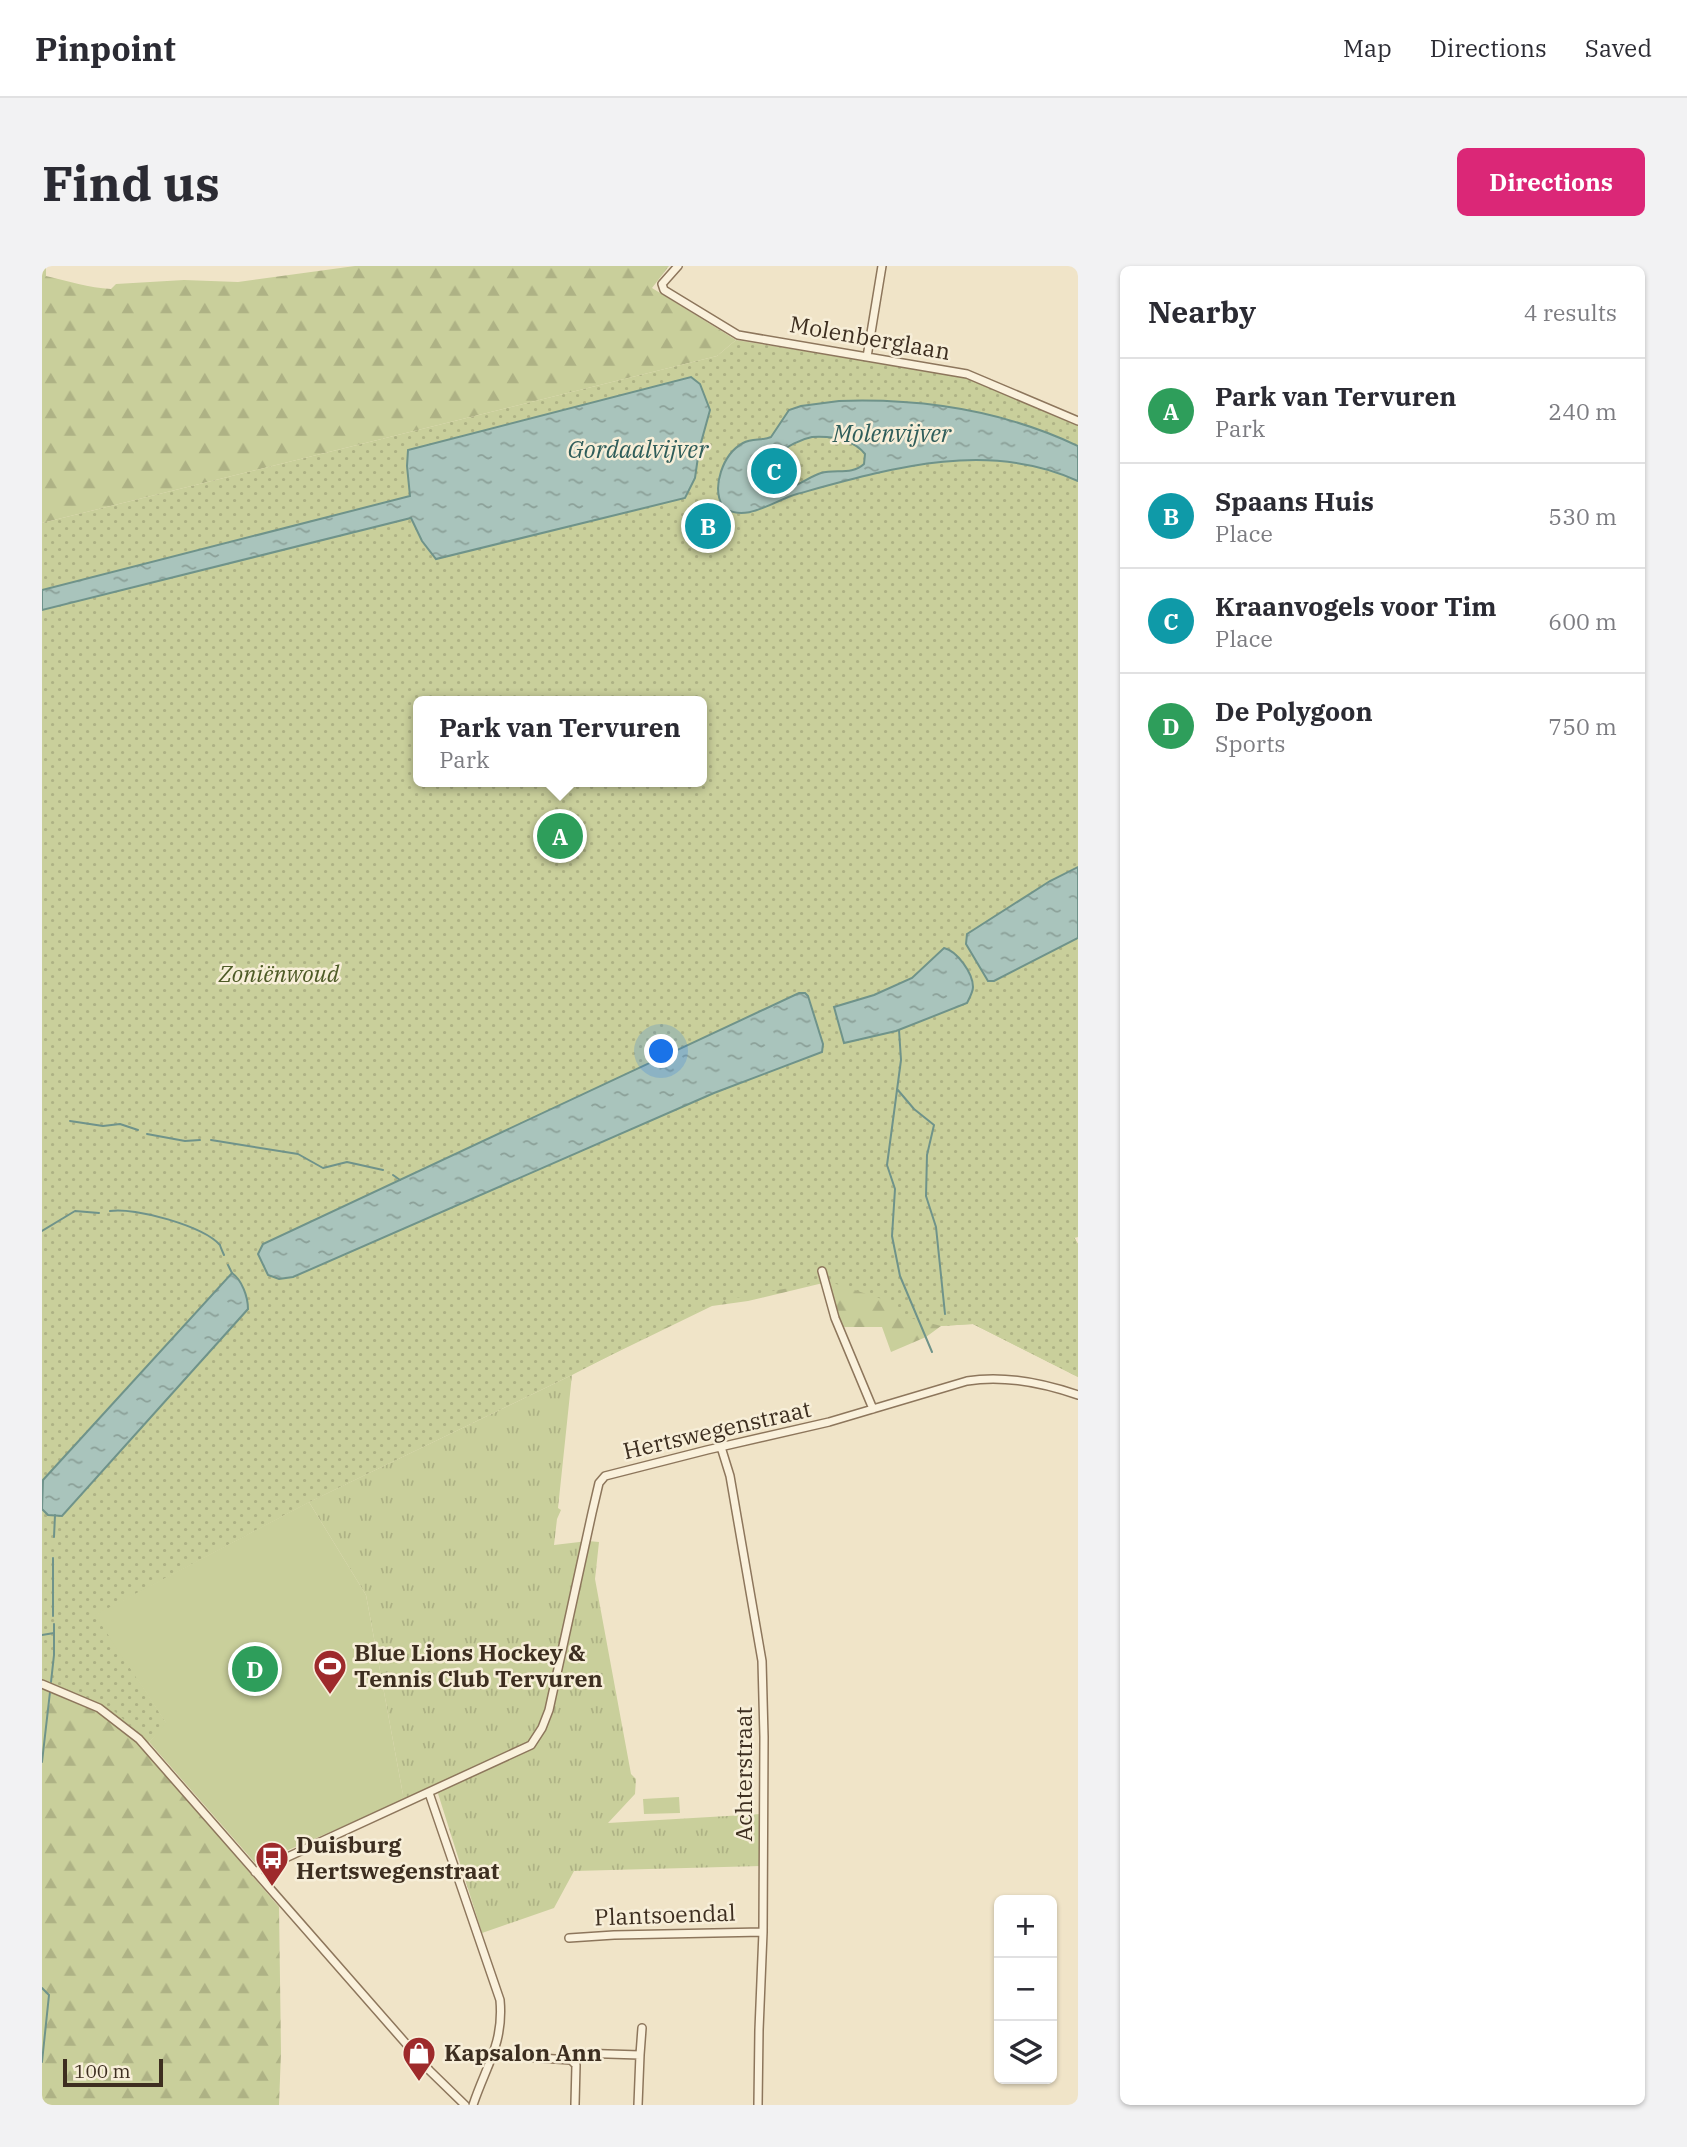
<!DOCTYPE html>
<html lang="en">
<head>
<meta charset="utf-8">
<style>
  :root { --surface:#fff; --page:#f2f2f3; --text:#2b2b33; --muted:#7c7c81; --line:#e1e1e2; --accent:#db2777 }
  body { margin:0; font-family:"IBM Plex Serif",serif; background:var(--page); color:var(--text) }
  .controls { position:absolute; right:21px; bottom:21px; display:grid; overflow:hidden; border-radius:10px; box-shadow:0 2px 5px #0004 }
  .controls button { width:63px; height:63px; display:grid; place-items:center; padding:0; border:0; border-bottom:2px solid var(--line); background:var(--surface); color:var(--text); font:35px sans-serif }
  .scale { position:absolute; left:21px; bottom:18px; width:100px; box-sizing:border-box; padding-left:7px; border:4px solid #3d2e20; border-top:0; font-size:19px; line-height:24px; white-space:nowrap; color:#3d2e20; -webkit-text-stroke:5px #f7eed8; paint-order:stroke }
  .you { position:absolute; left:620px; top:786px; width:24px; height:24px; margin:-18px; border:5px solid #fff; border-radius:50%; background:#1a73e8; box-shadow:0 0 0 10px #1a73e833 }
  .badge { display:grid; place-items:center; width:46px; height:46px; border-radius:50%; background:var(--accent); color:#fff; font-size:23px; font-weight:700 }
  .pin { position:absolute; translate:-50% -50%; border:4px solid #fff; box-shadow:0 2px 7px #0006 }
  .popup { position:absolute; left:371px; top:430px; width:294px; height:91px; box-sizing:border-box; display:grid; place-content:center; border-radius:10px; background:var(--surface); filter:drop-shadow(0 2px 5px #0005); font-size:23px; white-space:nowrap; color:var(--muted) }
  .popup b { font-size:26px; color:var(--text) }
  .popup::after { content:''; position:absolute; left:50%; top:100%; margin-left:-14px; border:14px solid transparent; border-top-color:var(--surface) }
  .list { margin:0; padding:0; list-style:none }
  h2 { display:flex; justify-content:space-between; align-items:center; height:91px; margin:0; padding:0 28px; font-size:30px }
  h2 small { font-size:23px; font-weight:400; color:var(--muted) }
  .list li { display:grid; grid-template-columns:46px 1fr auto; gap:21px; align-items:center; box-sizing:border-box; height:105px; padding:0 28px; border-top:2px solid var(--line) }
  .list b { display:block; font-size:26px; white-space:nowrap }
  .list p { margin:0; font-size:23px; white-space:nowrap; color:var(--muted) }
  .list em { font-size:23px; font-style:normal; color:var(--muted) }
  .icon { flex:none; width:38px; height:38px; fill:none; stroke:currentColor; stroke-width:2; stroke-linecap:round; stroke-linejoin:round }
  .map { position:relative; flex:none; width:1036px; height:1839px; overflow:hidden; border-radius:10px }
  header { display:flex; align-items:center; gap:42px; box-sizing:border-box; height:98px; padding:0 35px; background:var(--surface); border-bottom:2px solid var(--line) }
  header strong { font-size:33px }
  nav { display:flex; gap:38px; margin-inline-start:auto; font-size:24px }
  .intro { display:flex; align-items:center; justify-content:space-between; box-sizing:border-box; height:168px; padding:0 42px }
  h1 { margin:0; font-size:49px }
  .button { padding:18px 32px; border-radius:10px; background:var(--accent); color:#fff; font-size:24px; font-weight:700 }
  main { display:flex; gap:42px; padding:0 42px }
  aside { flex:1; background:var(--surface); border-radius:10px; box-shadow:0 2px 5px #0004 }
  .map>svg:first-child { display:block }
  .grass { fill:url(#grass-tufts) }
  .forest { fill:url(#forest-firs) }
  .park { fill:url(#park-dots); fill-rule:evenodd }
  .garden { fill:#c9cf9b }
  .water { fill:url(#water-ripples); stroke:#6f938a; stroke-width:2; fill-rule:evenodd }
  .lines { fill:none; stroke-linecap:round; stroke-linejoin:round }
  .stream { stroke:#6f938a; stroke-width:2 }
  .minor-casing { stroke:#8d765c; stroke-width:10 }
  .minor { stroke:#faf1dc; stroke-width:7 }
  .labels { text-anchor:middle; stroke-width:5; stroke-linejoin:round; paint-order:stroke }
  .street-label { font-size:23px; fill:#3d2e20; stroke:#f7eed8 }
  .park-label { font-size:23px; font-style:italic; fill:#4d5a26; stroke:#f7eed8 }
  .poi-label { font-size:23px; font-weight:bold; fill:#3d2e20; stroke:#f7eed8; text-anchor:start }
  .water-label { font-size:24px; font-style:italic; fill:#2f5d5a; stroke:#f7eed8 }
</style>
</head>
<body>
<header>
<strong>Pinpoint</strong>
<nav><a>Map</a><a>Directions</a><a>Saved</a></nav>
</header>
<div class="intro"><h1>Find us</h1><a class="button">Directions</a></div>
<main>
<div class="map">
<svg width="1036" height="1839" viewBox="0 0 1036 1839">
  <defs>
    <pattern id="grass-tufts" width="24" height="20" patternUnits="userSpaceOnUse" patternTransform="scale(1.75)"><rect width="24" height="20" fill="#c9cf9b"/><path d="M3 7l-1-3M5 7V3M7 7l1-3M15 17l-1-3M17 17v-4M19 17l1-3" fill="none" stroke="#aeb285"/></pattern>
    <pattern id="forest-firs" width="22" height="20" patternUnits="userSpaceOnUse" patternTransform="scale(1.75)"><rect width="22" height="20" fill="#c9cf9b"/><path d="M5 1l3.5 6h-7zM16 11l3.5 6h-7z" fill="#aeb285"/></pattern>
    <pattern id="park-dots" width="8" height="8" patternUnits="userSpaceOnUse" patternTransform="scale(1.75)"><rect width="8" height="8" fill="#c9cf9b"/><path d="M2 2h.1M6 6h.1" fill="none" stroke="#aeb285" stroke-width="1.8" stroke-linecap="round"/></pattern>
    <pattern id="water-ripples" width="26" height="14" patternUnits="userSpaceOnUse" patternTransform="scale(1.75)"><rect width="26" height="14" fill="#a9c4bc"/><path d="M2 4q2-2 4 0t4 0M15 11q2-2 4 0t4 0" fill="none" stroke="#8ba098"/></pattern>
  </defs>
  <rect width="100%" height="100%" fill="#f0e4c8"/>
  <!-- grass -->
  <path class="grass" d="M530 1109 516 1242 519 1244 515 1253 512 1279 546 1275 557 1276 553 1313 589 1508 594 1513 593 1528 566 1557 719 1548V1600L532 1605 512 1642 440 1667 393 1518 362 1534 324 1329 267 1236Z"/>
  <!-- forest -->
  <path class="forest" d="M0 0H4V10C26 15 47 22 69 23L74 18 142 14 196 16 313 0H627L610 22 694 74 675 90 0 257Z
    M1012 935 1036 978V1111L931 1058 899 1060 884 1071 849 1086 840 1061H793L781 1017 706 1035 670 1040 267 1236 54 1349 107 1476 102 1483 237 1641 239 1786 237 1839H0V1250L217 1037Z"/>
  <!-- park -->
  <path class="park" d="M694 74 924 111 1036 158V971L1032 972 1036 978V1111L931 1058 899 1060 864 1051 849 1036 785 1015 672 1036 530 1109 267 1236 54 1349 125 1458 107 1476 71 1444 0 1412V257L675 90ZM376 435H660V516H376Z"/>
  <!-- garden -->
  <path class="garden" d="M267 1236 324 1329 362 1534 214 1598 107 1476 124 1457 53 1349Z
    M637 1531 638 1547 602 1548 601 1533Z"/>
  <!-- water -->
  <path class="water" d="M649 111 658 118 668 144 657 184 653 212 643 232 394 293 380 275 369 252 0 344V324L368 230 365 200 366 184Z
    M797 135C881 132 960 144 1036 180V215C945 173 846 203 755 228 733 234 703 258 681 241 669 221 681 188 701 177 710 172 720 175 729 171L747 144 759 140ZM770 171C789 170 810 172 823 188L822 198C810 209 794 203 779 207 765 211 747 228 732 222 711 198 749 175 770 171Z
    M1036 601V672L952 715H946L924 678 925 668 1008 615Z
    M902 682C915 685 931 707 931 721 931 726 927 733 925 737L854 765 802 777 792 741 832 729 870 712Z
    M757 727H763L766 730 781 778 780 786 672 827 251 1011 237 1013 226 1009 216 988 221 978Z
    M190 1007C200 1014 206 1031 206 1043L20 1250 6 1249 0 1243 1 1214Z"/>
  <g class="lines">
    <!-- stream -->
    <path class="stream" d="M857 764 859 794 845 899 853 923 850 970 858 1010 890 1086
      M855 823 872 843 892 859 885 889 884 930 894 961 903 1048
      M28 855 61 860 78 858 96 864
      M105 868 143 875 158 874
      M169 874 256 888 281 902 305 896 341 904
      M351 909 358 914
      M68 945C93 941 161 960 178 979 178 980 182 989 182 989
      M0 965 33 945 57 947
      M186 999 190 1007
      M12 1271 13 1249
      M11 1292V1350
      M0 1369 12 1367
      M9 1416 12 1389V1358
      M0 1496 8 1426
      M0 1722 7 1729 0 1796"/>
    <defs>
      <path id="minor" d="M636 0 620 18 622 24 696 69 925 108 1036 155
        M825 91 840 0
        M780 1005 793 1052 831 1143
        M679 1181 688 1210 720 1395 722 1471 721 1666 717 1764 716 1839
        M0 1418 57 1442 97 1473 388 1805 423 1839
        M387 1527 458 1734C462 1777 444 1800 431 1839
        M213 1606 489 1479 500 1462 507 1444 550 1247 557 1217 563 1210 665 1184 787 1156 925 1115C961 1109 1001 1117 1036 1129
        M527 1672 572 1669 721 1666
        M451 1789 529 1794 534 1787 598 1789 596 1839
        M598 1789 600 1762
        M529 1794 534 1799 533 1838"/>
    </defs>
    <!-- minor casing -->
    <use href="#minor" class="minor-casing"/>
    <!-- minor -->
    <use href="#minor" class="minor"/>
  </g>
  <!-- icons -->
  <defs>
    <symbol id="stadium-pin" viewBox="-11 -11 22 30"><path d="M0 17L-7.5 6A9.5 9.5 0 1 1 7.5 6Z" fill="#9e2a2b" stroke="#f7eed8"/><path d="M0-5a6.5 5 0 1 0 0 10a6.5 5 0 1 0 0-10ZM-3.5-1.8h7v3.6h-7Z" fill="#fff"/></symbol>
    <symbol id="bus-pin" viewBox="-11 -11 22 30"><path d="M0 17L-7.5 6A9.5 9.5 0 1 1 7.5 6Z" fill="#9e2a2b" stroke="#f7eed8"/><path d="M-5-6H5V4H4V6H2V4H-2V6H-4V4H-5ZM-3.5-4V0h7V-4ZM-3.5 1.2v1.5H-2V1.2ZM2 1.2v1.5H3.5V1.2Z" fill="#fff"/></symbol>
    <symbol id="shop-pin" viewBox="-11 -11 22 30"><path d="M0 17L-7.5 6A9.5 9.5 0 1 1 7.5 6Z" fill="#9e2a2b" stroke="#f7eed8"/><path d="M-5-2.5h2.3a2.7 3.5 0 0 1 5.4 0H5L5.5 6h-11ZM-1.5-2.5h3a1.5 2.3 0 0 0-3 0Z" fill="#fff"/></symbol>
  </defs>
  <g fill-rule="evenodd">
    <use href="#stadium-pin" x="269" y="1381" width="38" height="52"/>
    <use href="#bus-pin" x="211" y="1573" width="38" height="52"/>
    <use href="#shop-pin" x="358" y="1768" width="38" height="52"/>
  </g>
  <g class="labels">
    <!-- street labels -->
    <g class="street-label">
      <text transform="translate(828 72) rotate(10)" y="8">Molenberglaan</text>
      <text transform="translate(675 1164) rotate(-13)" y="8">Hertswegenstraat</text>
      <text transform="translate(702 1508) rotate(-90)" y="8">Achterstraat</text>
      <text transform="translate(623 1649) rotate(-2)" y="8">Plantsoendal</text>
    </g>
    <!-- park labels -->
    <g class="park-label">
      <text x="237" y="716">Zoniënwoud</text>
    </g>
    <!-- poi labels -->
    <g class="poi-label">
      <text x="312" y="1395">Blue Lions Hockey &amp;<tspan x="312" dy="26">Tennis Club Tervuren</tspan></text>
      <text x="254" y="1587">Duisburg<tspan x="254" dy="26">Hertswegenstraat</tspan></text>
      <text x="402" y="1795">Kapsalon Ann</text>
    </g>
    <!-- water labels -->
    <g class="water-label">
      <text x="850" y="176">Molenvijver</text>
      <text x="596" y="192">Gordaalvijver</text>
    </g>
  </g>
</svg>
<div class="controls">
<button>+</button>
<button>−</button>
<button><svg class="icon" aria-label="layers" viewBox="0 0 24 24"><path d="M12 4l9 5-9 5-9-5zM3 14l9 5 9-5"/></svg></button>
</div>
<div class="scale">100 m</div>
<div class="you"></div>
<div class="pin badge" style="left:518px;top:570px;background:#2e9e5b">A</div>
<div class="popup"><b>Park van Tervuren</b>Park</div>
<div class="pin badge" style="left:666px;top:260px;background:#0f9aa8">B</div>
<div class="pin badge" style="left:732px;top:205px;background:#0f9aa8">C</div>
<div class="pin badge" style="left:213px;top:1403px;background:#2e9e5b">D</div>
</div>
<aside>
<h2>Nearby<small>4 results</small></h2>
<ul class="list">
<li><span class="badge" style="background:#2e9e5b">A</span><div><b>Park van Tervuren</b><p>Park</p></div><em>240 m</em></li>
<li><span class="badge" style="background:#0f9aa8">B</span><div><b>Spaans Huis</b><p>Place</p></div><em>530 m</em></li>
<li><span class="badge" style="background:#0f9aa8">C</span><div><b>Kraanvogels voor Tim</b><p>Place</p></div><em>600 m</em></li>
<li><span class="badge" style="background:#2e9e5b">D</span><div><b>De Polygoon</b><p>Sports</p></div><em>750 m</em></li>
</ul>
</aside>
</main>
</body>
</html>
